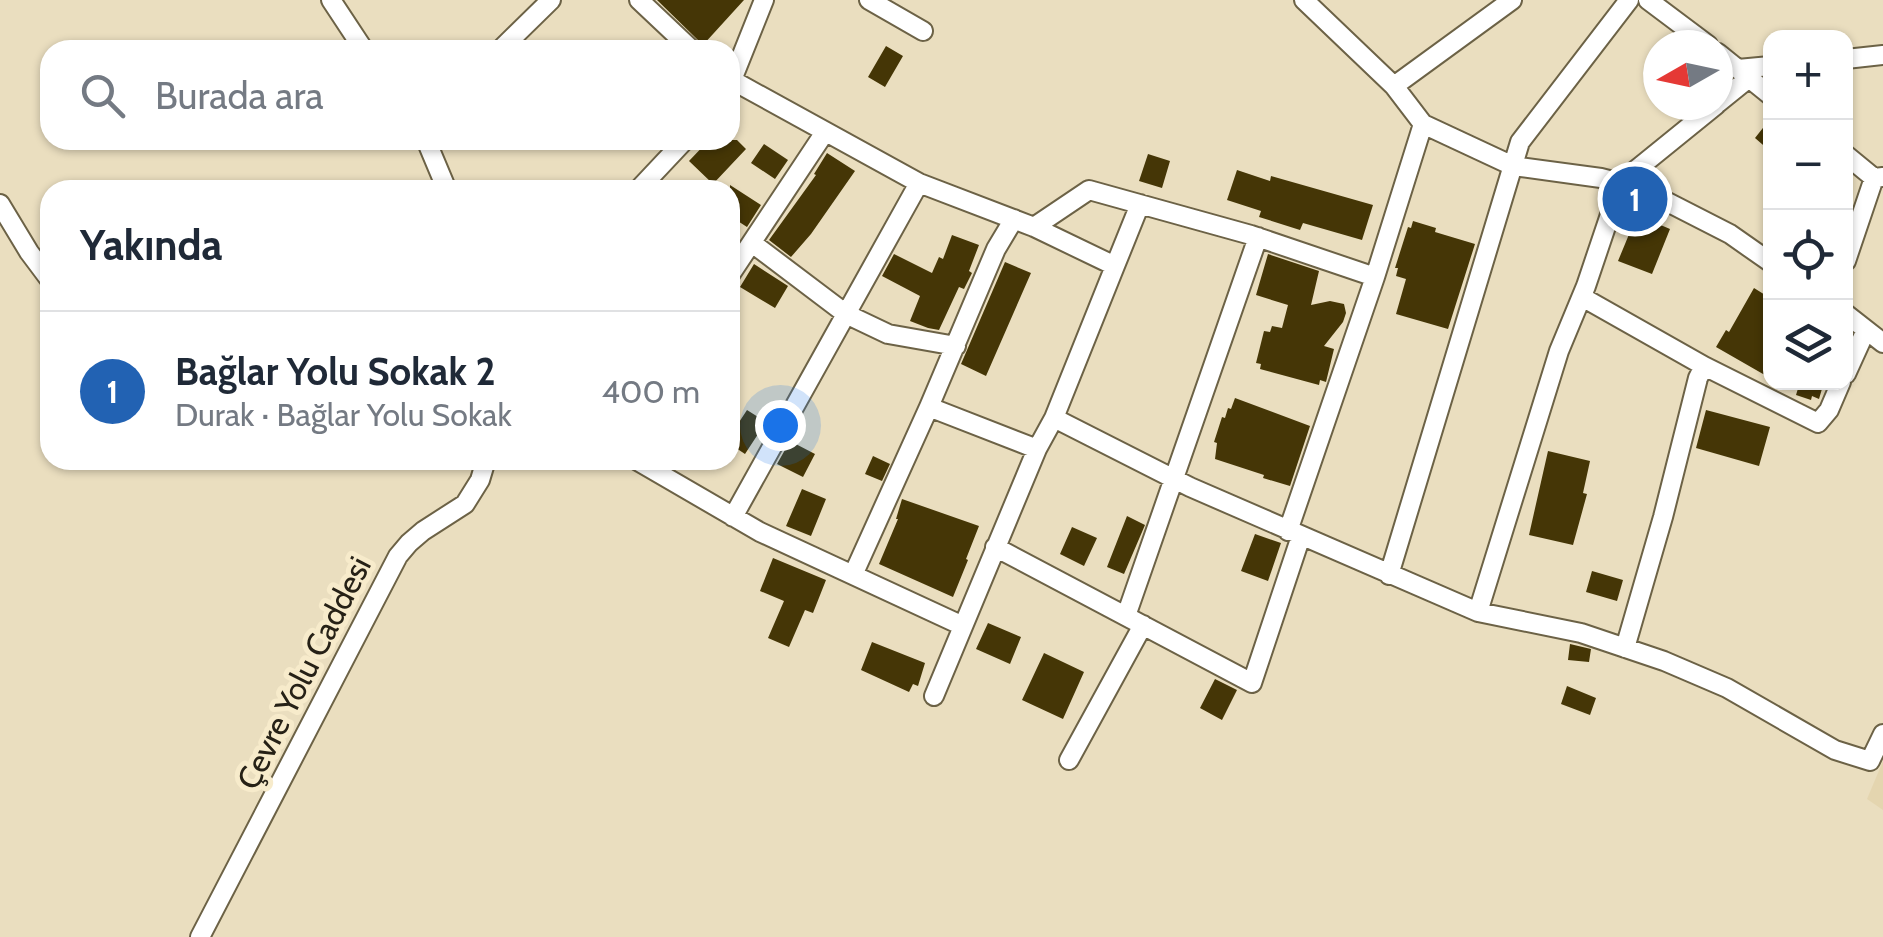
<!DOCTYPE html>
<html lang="tr">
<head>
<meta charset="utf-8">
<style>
  :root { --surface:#fff; --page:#f6f6f7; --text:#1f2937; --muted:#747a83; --line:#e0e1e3; --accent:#2262b3 }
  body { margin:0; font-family:Cabin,sans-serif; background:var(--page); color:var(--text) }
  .controls { position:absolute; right:30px; top:30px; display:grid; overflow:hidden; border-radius:20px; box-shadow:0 2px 8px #0004 }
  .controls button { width:90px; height:90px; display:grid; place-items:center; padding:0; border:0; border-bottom:2px solid var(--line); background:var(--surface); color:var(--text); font:50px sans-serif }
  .compass { position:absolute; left:1643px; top:30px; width:90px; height:90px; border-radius:50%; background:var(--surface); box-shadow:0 2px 8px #0004; rotate:261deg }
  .you { position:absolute; left:780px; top:425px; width:35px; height:35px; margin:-25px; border:8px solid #fff; border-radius:50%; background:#1a73e8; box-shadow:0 0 0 15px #1a73e833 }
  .badge { display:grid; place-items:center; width:65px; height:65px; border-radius:50%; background:var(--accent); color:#fff; font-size:32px; font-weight:700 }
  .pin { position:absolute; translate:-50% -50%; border:5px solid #fff; box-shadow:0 2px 10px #0006 }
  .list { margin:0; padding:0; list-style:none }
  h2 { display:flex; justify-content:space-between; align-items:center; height:130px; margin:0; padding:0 40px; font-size:42px }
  h2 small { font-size:32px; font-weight:400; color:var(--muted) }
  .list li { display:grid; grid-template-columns:65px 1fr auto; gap:30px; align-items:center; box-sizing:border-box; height:160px; padding:0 40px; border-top:2px solid var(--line) }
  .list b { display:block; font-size:38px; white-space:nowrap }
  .list p { margin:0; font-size:32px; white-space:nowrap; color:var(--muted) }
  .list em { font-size:32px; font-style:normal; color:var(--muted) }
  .icon { flex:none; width:55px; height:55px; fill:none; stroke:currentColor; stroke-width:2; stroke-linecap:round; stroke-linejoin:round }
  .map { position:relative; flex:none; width:1883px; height:937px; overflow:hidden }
  .search { position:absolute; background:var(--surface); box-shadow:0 2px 8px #0004; left:40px; top:40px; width:700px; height:110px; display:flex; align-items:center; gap:25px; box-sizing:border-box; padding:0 35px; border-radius:30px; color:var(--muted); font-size:38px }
  .panel { position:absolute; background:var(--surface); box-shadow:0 2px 8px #0004; left:40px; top:180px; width:700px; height:290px; border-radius:30px }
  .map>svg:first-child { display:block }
  .built { fill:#e4d5af }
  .building { fill:#453606 }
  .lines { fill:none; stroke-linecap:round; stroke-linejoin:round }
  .minor-casing { stroke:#6c6246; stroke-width:22 }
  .minor { stroke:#fff; stroke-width:18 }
  .labels { text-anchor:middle; stroke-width:10; stroke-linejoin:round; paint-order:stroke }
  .street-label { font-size:32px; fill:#262116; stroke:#f7ebcb }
</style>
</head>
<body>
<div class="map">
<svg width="1883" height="937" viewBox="0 0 1883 937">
  <rect width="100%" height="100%" fill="#eadebf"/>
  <!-- built -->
  <path class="built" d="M1883 761V810L1867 799Z"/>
  <!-- building -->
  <path class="building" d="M657 0H744L703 45Z
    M886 46 903 56 885 87 868 77Z
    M1770 119V151L1755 138Z
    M709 140H737L746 149 713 184 689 161Z
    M764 144 788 160 775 179 751 163Z
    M827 153 855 171 811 234 791 257 769 240 816 175 814 174Z
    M1148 154 1170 161 1162 188 1139 181Z
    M1237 170 1270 181 1271 176 1373 205 1362 240 1303 223 1300 230 1259 217 1261 211 1227 200Z
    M730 185 761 205 747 227 730 216Z
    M1637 215 1670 229 1652 274 1618 261Z
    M1413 221 1436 228 1435 232 1475 244 1448 329 1396 314 1406 279 1396 276 1398 268H1395L1408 227 1411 228Z
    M952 235 979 245 969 271 972 273 964 289 959 287 939 330 928 328 910 321 920 296 882 276 894 254 932 273 939 257 943 259Z
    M1268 254 1319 271 1311 305 1330 301 1344 304 1346 313 1343 322 1324 346 1334 349 1326 382 1320 380 1319 385 1260 369 1261 364 1256 363 1264 331 1270 332 1272 326 1282 328 1288 305 1256 295Z
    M1005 262 1031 273 986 376 961 364Z
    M754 264 788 286 775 308 740 287Z
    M1754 288 1770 298V378L1716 347 1726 330 1729 332Z
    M1800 382H1824L1819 399 1812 396 1811 400 1796 395Z
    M1235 398 1310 426 1290 486 1263 478 1264 475 1215 459 1217 443 1214 442 1222 417 1225 418 1228 408 1231 409Z
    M747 410 766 422 745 454 730 444V436Z
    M1706 410 1770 427 1759 466 1696 448Z
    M790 441 815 454 803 477 777 464Z
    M1548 451 1590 461 1583 493 1587 494 1573 545 1529 535Z
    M873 456 890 464 882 481 865 474Z
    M802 489 826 499 811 536 786 526Z
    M902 499 979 526 966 559 968 560 953 597 879 564 898 519H896Z
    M1127 516 1145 525 1124 574 1107 567Z
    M1072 527 1097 538 1084 566 1060 554Z
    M1255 534 1281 543 1268 581 1241 571Z
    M773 558 826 580 813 613 805 610 789 647 768 638 784 601 760 591Z
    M1592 571 1623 580 1617 601 1586 592Z
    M988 623 1021 637 1010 664 976 649Z
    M872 642 925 663 918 686 913 684 909 692 861 670Z
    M1570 644 1591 649 1589 662 1568 660Z
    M1044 653 1084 672 1063 719 1022 700Z
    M1215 679 1237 690 1222 720 1200 708Z
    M1567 686 1596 698 1590 715 1561 704Z"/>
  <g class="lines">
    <defs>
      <path id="minor" d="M331 0 364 50
        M639 0 692 50
        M869 0 923 31
        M1304 0 1394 86 1423 124 1513 166 1601 178 1640 188 1730 234 1770 262
        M1648 0 1708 45
        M500 50 551 0
        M1718 53 1770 95
        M1846 59 1883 55
        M1738 69 1770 66
        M730 79 919 183 1034 227 1115 266 1054 418
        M730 85 764 0
        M1394 86 1512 0
        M1718 103 1749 78
        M426 140 447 190
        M1846 155 1874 178
        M638 190 685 140
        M0 204 29 252 50 280
        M1034 227 1089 190 1251 235 1375 277
        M752 243 846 314 888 334 956 346
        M1846 261 1874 178 1883 177
        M1115 266 1140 204
        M730 275 825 132
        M1582 297 1704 366 1818 423 1829 410 1841 382
        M1846 314 1883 343
        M1846 374 1866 330
        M929 407 996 249 1014 219
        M636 460 760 532 963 626
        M733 517 919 183
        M1288 531 1375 277 1423 124
        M995 547 1252 683 1301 536
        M853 575 929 407 1037 449 1054 418 1190 487 1478 612 1581 633 1664 661 1727 688 1835 750 1870 761 1883 734
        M1389 575 1520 142 1629 0
        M1478 612 1559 351 1586 286 1621 182 1716 105
        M1126 616 1258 237
        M1625 648 1663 517 1698 378 1704 366
        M934 696 1037 449
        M1069 760 1143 625
        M200 937 398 556 409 543 423 531 465 504 480 480 486 460"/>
    </defs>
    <!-- minor casing -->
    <use href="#minor" class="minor-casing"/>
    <!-- minor -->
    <use href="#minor" class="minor"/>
  </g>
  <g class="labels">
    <!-- street labels -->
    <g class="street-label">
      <text transform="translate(304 673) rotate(-63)" y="11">Çevre Yolu Caddesi</text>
    </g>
  </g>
</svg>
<div class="controls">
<button>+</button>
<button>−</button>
<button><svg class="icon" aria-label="locate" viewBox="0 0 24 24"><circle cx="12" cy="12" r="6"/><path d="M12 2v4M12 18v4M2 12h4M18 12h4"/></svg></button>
<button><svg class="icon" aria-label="layers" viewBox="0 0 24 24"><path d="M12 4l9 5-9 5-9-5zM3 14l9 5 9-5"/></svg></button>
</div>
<svg class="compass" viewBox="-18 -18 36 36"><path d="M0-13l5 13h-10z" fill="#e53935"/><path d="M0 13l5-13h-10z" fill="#747a83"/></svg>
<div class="you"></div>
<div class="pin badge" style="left:1635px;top:199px">1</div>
<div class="search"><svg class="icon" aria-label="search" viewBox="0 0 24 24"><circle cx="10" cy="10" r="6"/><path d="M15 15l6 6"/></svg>Burada ara</div>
<section class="panel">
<h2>Yakında<small></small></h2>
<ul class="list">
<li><span class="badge">1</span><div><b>Bağlar Yolu Sokak 2</b><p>Durak · Bağlar Yolu Sokak</p></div><em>400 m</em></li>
</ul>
</section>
</div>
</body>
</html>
